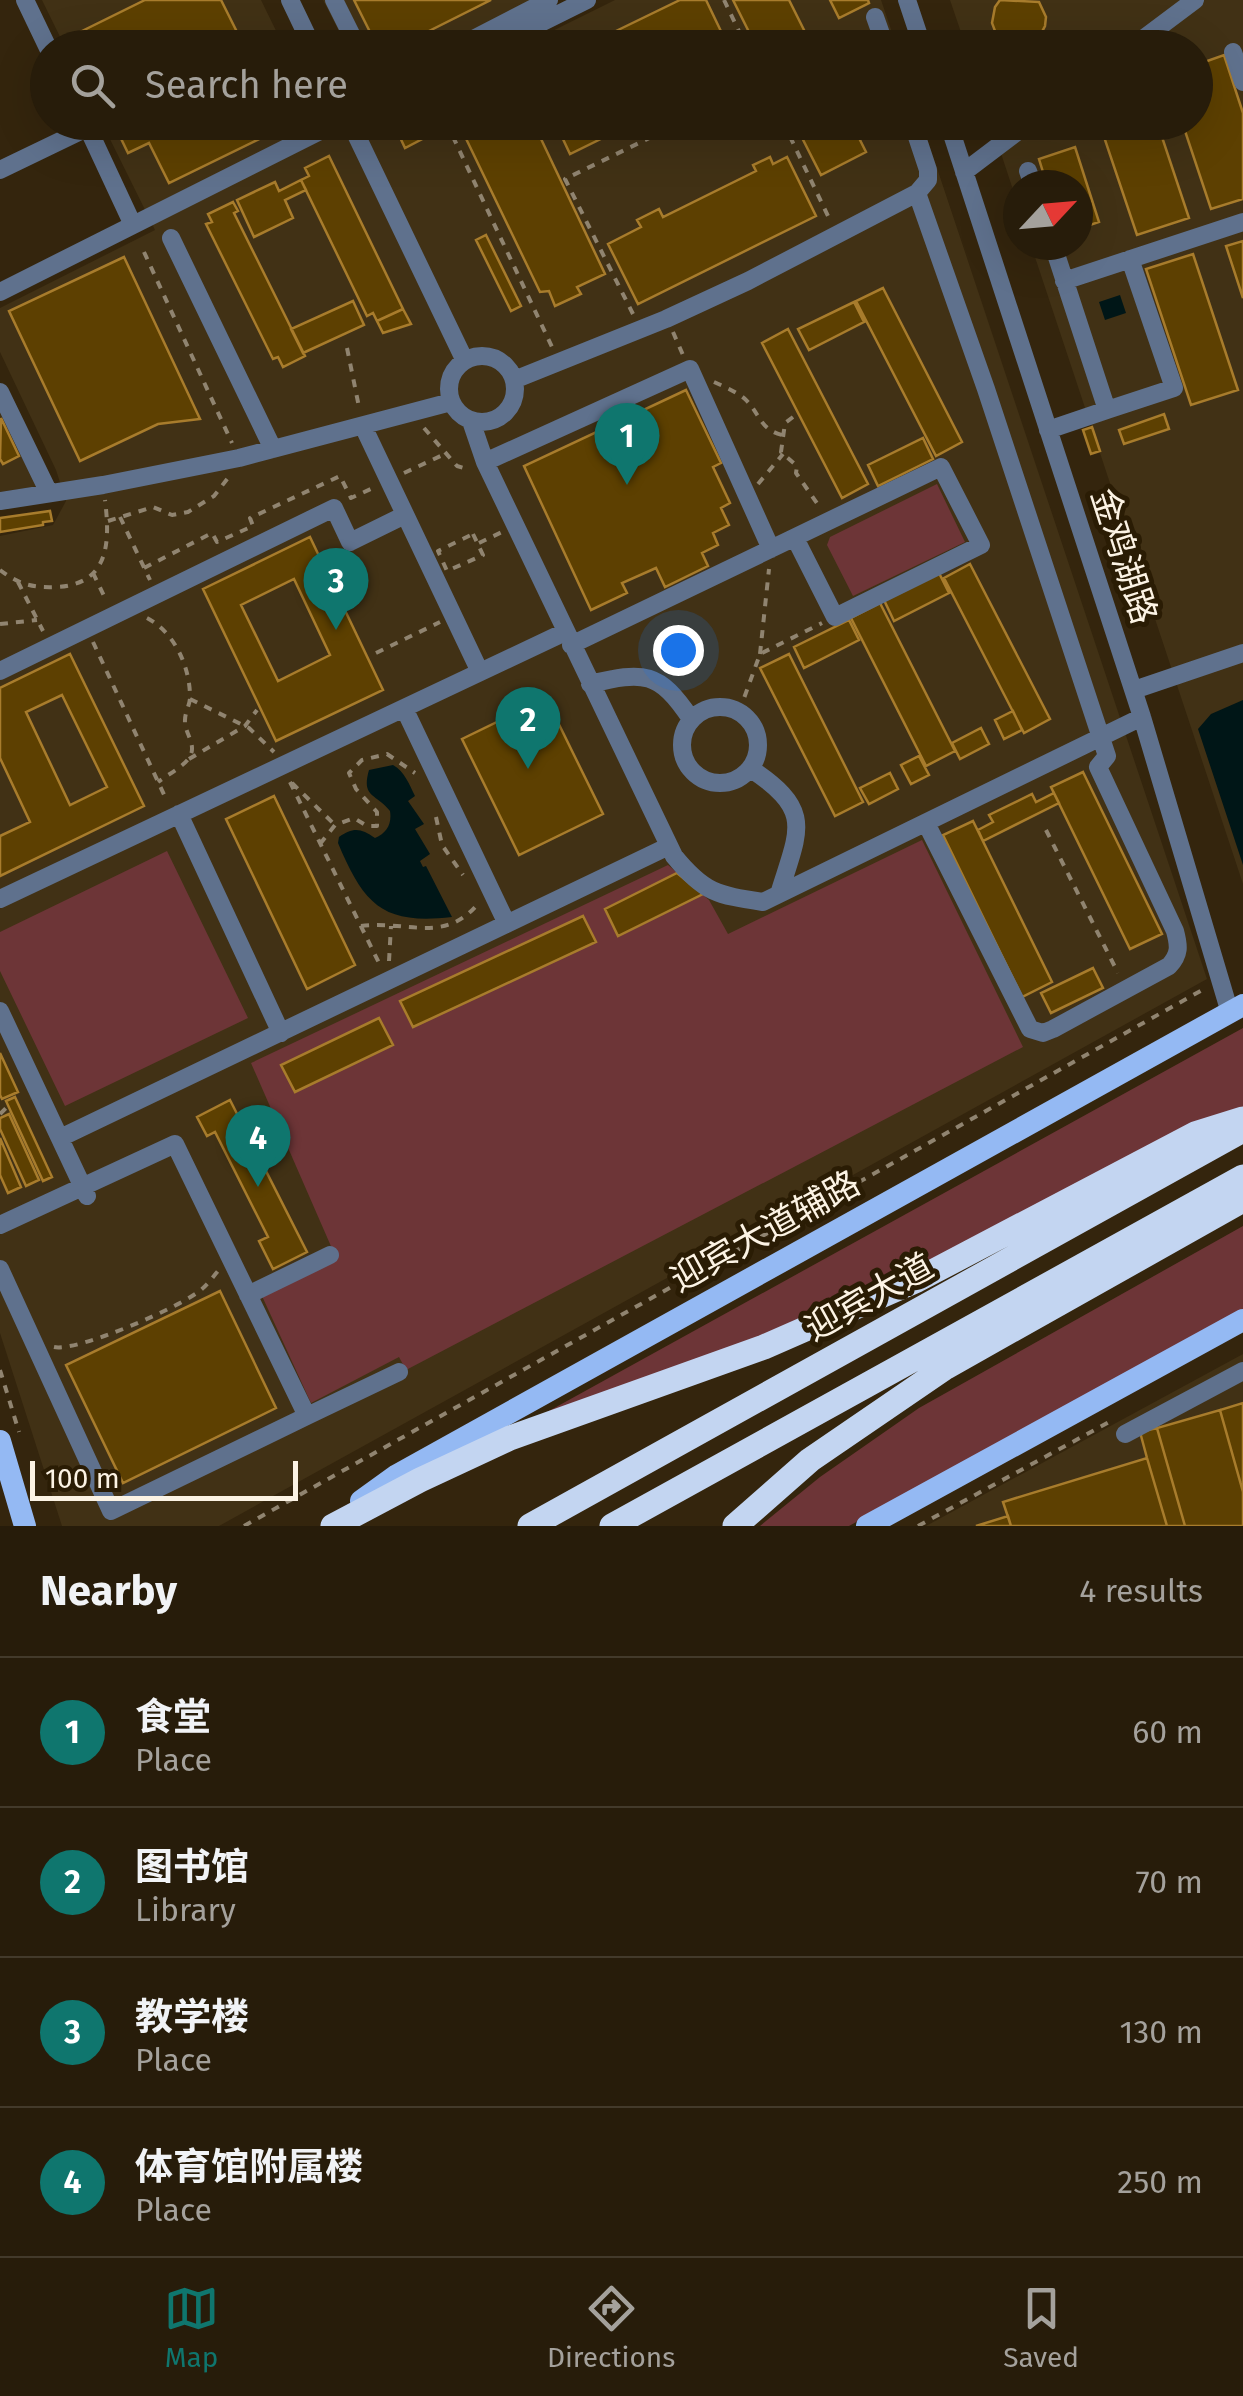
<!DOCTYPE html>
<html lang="en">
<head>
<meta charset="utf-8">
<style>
  :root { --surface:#271c0a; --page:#332918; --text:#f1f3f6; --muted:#a4a19c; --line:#433a2b; --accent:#0f766e }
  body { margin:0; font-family:"Fira Sans","Noto Sans SC",sans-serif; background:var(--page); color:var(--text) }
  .compass { position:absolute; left:1003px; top:170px; width:90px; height:90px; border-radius:50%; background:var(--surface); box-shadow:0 10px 40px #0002; rotate:64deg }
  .scale { position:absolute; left:30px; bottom:25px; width:268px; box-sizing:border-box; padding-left:10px; border:5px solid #fcf3e4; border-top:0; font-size:28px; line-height:35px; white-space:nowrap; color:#fcf3e4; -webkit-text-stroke:8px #2a1c04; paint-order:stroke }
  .you { position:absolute; left:678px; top:650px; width:35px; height:35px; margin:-25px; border:8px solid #fff; border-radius:50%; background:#1a73e8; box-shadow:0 0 0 15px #1a73e833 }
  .badge { display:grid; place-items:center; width:65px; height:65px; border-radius:50%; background:var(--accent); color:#fff; font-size:32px; font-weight:700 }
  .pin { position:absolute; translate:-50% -82px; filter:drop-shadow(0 2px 5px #0008) }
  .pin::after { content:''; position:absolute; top:52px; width:35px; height:30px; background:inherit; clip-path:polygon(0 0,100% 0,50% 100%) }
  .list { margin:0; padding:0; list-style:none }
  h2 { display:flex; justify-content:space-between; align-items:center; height:130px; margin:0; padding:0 40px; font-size:42px }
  h2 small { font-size:32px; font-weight:400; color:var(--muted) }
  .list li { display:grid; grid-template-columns:65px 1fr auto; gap:30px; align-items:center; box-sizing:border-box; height:150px; padding:0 40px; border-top:2px solid var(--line) }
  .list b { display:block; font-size:38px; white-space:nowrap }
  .list p { margin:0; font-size:32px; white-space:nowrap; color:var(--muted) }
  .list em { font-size:32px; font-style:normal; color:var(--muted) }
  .icon { flex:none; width:55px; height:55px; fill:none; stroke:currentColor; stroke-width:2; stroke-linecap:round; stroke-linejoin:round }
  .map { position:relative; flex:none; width:1243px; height:1526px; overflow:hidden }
  .search { position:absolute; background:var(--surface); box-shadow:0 10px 40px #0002; left:30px; right:30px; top:30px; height:110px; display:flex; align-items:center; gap:25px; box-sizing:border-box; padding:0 35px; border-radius:55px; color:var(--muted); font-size:38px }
  .sheet { height:730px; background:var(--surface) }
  nav { display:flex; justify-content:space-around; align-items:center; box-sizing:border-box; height:140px; border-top:2px solid var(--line); background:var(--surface); font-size:28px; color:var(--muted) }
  nav a { display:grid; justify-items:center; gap:5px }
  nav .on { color:var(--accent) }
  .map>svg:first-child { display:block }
  .built { fill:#413115 }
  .green { fill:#6d3537 }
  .water { fill:#001617 }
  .building { fill:#5d4001; stroke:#a87c2c; stroke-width:2.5; fill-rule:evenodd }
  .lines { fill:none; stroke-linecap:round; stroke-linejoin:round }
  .path { stroke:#908470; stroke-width:4; stroke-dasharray:8 8; stroke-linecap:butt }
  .minor { stroke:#5f718d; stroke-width:18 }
  .major { stroke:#94b9f3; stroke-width:22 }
  .highway { stroke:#c3d5f1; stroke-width:25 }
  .labels { text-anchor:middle; stroke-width:10; stroke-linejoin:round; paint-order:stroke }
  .street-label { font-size:35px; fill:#fcf3e4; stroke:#2a1c04 }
</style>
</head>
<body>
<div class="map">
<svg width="1243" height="1526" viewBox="0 0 1243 1526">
  <rect width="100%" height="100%" fill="#34250d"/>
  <!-- built -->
  <path class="built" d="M42 0H261L284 47H65Z
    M323 0H556L463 48 347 47Z
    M615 0H881L897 47 518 48Z
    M950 0H1243V884L1031 245H1078V185H1018V205L991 123 1196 122V48L966 47Z
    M366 122 922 123 1207 979 219 1526H62L0 1333V536L53 525 66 501 56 470 0 352V308L155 230 102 123H322L331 140Z
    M0 407 39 486 0 492Z
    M1243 1354V1526H926Z"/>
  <!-- green -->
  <path class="green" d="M937 484 965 542 853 596 827 545 830 537Z
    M922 840 1023 1047 406 1370 399 1357 311 1403 262 1296 337 1260 251 1063 668 865 709 900 728 934Z
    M167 851 248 1018 65 1106 0 971V932Z
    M1243 1028V1111L800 1326 538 1417Z
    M1243 1226V1310L849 1526H760L820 1477 919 1408Z"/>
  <!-- water -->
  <path class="water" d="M1120 295 1126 313 1105 320 1099 302Z
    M1243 700V865L1198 729 1211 714Z
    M393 765C405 772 409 784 415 796L408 801 424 824 415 829 430 854 420 861 423 867 426 866 452 917C383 925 364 905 338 843L339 837C353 827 361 828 375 838 387 833 392 824 390 811 376 793 361 798 369 770Z"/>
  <!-- building -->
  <path class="building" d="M145 0H221L245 48H76L70 37Z
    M354 0H491L395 48H378Z
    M680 0H706L729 48H581Z
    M733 0H789L813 48H757Z
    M830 0H868L869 3 839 18Z
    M1000 0 1039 2 1046 17 1045 26 1037 41 1021 48 1005 44 998 39 992 23 995 7Z
    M1224 55 1243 113V199L1211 209 1182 122H1196V65Z
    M113 122H282L284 127 169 183 149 143 128 153Z
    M419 122H424L430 135 405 148 398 133Z
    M458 122H533L605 274 577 287 581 294 555 306 549 291 540 292Z
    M555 122H615L619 130 570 154Z
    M794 122H851L866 152 821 175Z
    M1099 122H1157L1189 218 1137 235Z
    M1075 147 1099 222 1078 229V185H1047L1039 159Z
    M329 156 403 309 377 321 373 313 367 316 301 180 309 176 305 168Z
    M770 157 773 164 787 157 816 216 638 304 608 244 641 227 637 220 659 209 663 217 756 171 753 165Z
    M301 180 306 190 285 200 293 218 254 237 237 200 275 182 279 191Z
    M233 202 238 211 234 213 305 356 283 367 278 357 273 359 206 224 212 222 208 214Z
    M486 235 521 306 511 311 476 240Z
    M1243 241V298L1226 246Z
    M1193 254 1238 390 1191 405 1146 269Z
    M124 257 200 419 158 424 80 461 9 311Z
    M883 288 962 442 936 456 856 301Z
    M353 301 364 325 303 353 291 329Z
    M854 302 864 322 809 350 798 329Z
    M403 309 411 324 383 333 377 321Z
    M788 329 868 484 842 498 762 343Z
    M686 390 721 463 713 467 730 503 721 508 729 525 713 533 718 545 702 553 708 566 665 587 656 568 622 583 627 593 591 610 524 466Z
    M1164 414 1169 429 1124 444 1119 430Z
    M1 418 19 456 3 464 0 459Z
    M1092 427 1100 451 1091 454 1083 430Z
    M923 438 933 459 878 486 868 465Z
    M50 511 52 521 43 522V525L0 532V518Z
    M310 537 383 690 276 741 203 589ZM294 579 330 655 278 681 241 605Z
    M970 564 1050 719 1024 733 944 578Z
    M939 573 949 593 894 621 884 600Z
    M880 603 955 751 926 766 851 618Z
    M849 620 859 640 804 668 794 647Z
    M70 654 144 806 0 876V836L30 822 0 758V688ZM62 695 107 787 70 805 26 712Z
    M789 654 863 802 835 816 760 668Z
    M546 698 603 814 519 855 462 739Z
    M1013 711 1022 730 1004 739 995 720Z
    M981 728 989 744 960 759 952 743Z
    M919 756 929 775 911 784 901 765Z
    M1083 772 1162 934 1130 949 1051 787Z
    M890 773 898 789 869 804 860 788Z
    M1054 793 1059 803 983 841 978 830 993 822 989 815 1032 794 1036 802Z
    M274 796 355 965 307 989 226 819Z
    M973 821 1052 982 1022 997 943 835Z
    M677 873 703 894 618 936 605 909Z
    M583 916 596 942 413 1027 400 1001Z
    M1093 968 1103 988 1051 1013 1041 993Z
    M379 1018 393 1045 295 1092 281 1065Z
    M0 1053 18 1092 2 1099 0 1095Z
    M15 1097 52 1177 43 1181 6 1101Z
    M230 1100 307 1252 273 1269 259 1241 268 1237 215 1132 207 1136 197 1117Z
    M9 1114 39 1180 26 1186 0 1129V1118Z
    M0 1138 21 1187 8 1193 0 1175Z
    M220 1291 276 1408 123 1483 66 1365Z
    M1243 1403V1492L1220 1410Z
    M1220 1410 1243 1492V1526H1185L1157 1428Z
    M1157 1428 1185 1526H1167L1147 1458 1140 1432Z
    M1147 1458 1167 1526H1011L1003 1502Z
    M1008 1516 1011 1526H976Z"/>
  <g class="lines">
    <!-- path -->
    <path class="path" d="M724 0 747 48
      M446 122 553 349
      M783 122 829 218
      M144 252 232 443
      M633 314 565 179 682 122
      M673 332 683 355
      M347 348 359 407
      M714 382C725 387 737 392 745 399 760 413 759 429 782 435
      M793 417 785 423 781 452 797 466 796 473 821 509
      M424 428 457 466 467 469
      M404 473 445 454
      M758 484 783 454
      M120 517 150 580
      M108 521 153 507 172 515 188 512 214 496 228 478
      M473 534 483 555 447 571 438 551Z
      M479 543 502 532
      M144 568 212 533 217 542 253 526 250 518 340 476 351 498 373 488
      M0 570C20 585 33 588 57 587 110 584 110 541 105 500
      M93 573 106 600
      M18 582 43 631
      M147 618C174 632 190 666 190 697 190 705 185 712 185 720 184 733 198 745 189 758 183 767 167 775 158 782
      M0 624 37 620
      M93 642 167 801
      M376 653 440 622
      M760 654 769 569
      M190 699 249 728 274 752
      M739 712 760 654 822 623
      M189 759 245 726 257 710
      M290 782 381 967
      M292 783 335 825
      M436 817 442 845 463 875
      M1046 830 1118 973
      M320 844 335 825 354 818 367 826H377V812L356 789 349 773 362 760 387 754 415 773
      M361 926C406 920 443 944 477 905L476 901
      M389 961 391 926
      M0 1114 6 1108
      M54 1347C78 1352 183 1306 202 1289 208 1284 213 1277 218 1271
      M0 1370 19 1432
      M244 1526 1204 989
      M918 1526 1111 1421"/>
    <!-- minor -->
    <path class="minor" d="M25 0 48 48
      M290 0 313 48
      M334 0 358 48
      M907 0 923 48
      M875 17 886 48
      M456 48 549 0
      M490 48 587 0
      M1131 48 1195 0
      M1233 52 1243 82
      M85 122 133 225
      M350 122 465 361
      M912 122 928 170V180L917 193
      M948 122 1142 717 1230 1013
      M0 170 87 128
      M1028 171 1033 185
      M964 172 1030 122
      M171 238 273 449
      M1064 281 1243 222
      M0 292 338 122
      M449 389a33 33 0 1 1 66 0a33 33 0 1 1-66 0Z
      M514 380 666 319 748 281 917 193 986 389 1107 756 1098 767 1175 931C1179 946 1180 954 1169 966L1053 1029 1043 1033 1030 1029 926 823
      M0 392 49 493
      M1107 410 1174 388 1130 259
      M471 421 485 462 674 856C704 893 717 895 763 902L1142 717
      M363 426 480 672
      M1048 430 1107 410 1053 245
      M485 462 690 369 771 549
      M0 501 103 485 239 458 451 402
      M571 645 941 467 981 545 835 617 795 538
      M0 671 334 508 350 542 405 515
      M590 684C644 671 659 671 691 719
      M1134 690 1243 653
      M682 745a38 38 0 1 1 76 0a38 38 0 1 1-76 0Z
      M404 708 507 924
      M751 769C814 811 799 829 779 894
      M179 814 281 1033
      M0 899 565 632
      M0 1011 87 1196
      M60 1138 669 846
      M0 1225 175 1144 307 1416 111 1511 0 1269
      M248 1295 330 1255
      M307 1416 399 1372
      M1125 1434 1243 1371"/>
    <!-- major -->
    <path class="major" d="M0 1441 25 1526
      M361 1501 397 1475 1243 1005
      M867 1526 1243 1320"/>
    <!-- highway -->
    <path class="highway" d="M333 1526 420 1480 510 1438 764 1347 917 1280 1195 1134 1243 1119
      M530 1526 1243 1130
      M612 1526 1243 1177
      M735 1526 810 1460 946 1367 1243 1200"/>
  </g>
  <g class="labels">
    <!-- street labels -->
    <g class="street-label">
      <text transform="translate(1124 556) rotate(72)" y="12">金鸡湖路</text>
      <text transform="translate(765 1231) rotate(-29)" y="12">迎宾大道辅路</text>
      <text transform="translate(869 1297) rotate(-29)" y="12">迎宾大道</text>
    </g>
  </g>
</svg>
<svg class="compass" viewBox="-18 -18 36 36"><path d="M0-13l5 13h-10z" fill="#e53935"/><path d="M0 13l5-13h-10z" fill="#a4a19c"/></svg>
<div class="scale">100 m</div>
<div class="you"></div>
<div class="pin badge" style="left:627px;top:485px">1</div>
<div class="pin badge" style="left:528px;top:769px">2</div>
<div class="pin badge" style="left:336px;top:630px">3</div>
<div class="pin badge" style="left:258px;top:1187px">4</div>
<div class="search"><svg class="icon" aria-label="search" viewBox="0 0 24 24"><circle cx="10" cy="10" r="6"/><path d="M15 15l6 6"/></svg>Search here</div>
</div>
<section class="sheet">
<h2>Nearby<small>4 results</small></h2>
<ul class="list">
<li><span class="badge">1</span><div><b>食堂</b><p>Place</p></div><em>60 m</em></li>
<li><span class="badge">2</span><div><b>图书馆</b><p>Library</p></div><em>70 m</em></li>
<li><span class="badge">3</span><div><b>教学楼</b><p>Place</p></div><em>130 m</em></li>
<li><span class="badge">4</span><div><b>体育馆附属楼</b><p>Place</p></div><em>250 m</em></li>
</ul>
</section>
<nav>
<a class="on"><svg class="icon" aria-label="map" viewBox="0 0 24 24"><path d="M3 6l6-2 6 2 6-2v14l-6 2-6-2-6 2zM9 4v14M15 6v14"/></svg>Map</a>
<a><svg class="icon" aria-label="directions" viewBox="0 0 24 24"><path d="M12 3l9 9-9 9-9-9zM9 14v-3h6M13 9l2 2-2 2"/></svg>Directions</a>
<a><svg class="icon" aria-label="saved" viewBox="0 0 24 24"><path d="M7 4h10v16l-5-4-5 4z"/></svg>Saved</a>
</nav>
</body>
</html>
